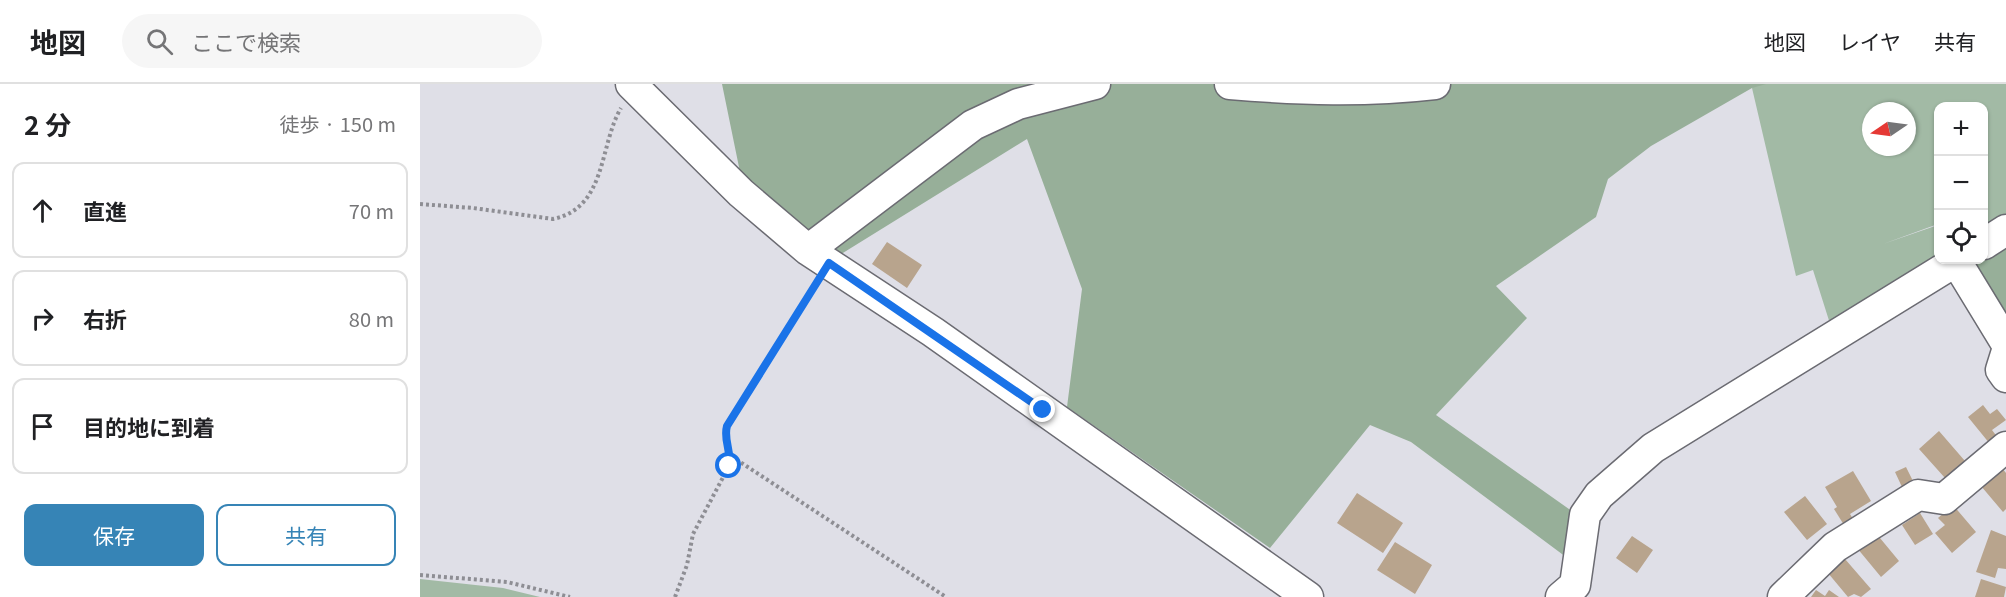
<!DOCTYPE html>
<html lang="ja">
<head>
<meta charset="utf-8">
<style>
  :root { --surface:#fff; --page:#f6f6f6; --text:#202124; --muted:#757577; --line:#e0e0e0; --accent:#3684b6 }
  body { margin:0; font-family:Georgia,"Noto Sans JP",serif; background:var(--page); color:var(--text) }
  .controls { position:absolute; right:18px; top:18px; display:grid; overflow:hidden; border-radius:12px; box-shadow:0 2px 4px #0004 }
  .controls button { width:54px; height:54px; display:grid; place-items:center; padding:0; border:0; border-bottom:2px solid var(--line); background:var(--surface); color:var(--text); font:30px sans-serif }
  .compass { position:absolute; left:1442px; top:18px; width:54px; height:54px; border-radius:50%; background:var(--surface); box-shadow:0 2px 4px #0004; rotate:257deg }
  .stop { position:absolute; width:18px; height:18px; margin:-14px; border:4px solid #1a73e8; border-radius:50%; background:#fff }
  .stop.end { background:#1a73e8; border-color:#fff; box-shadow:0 2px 6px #0008 }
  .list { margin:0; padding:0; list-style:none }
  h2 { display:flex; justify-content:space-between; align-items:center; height:78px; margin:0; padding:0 24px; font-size:26px }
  h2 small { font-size:20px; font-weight:400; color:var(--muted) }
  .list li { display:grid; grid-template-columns:39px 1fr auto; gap:18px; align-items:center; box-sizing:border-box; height:96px; margin:0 12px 12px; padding:0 12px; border:2px solid var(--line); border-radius:12px }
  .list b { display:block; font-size:22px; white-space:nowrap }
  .list em { font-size:20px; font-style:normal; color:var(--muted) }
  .actions { display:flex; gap:12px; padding:18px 24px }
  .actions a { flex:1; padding:14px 0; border:2px solid var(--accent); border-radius:12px; text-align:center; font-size:21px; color:var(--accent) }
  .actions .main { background:var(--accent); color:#fff }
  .icon { flex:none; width:33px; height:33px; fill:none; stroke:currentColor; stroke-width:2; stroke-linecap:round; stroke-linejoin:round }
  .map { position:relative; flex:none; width:1586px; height:513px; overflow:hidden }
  header { display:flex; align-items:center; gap:36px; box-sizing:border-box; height:84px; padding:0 30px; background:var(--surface); border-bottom:2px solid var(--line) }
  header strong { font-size:28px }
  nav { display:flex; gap:33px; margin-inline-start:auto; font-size:21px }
  .search { width:420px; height:54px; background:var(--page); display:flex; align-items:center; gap:15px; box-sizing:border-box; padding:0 21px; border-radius:33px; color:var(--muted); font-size:22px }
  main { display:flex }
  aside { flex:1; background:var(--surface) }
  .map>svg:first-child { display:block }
  .green { fill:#a2baa5; fill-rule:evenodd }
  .forest { fill:#97af99 }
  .building { fill:#b8a48d }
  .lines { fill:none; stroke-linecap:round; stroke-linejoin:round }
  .minor-casing { stroke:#6b6b72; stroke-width:33 }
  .path { stroke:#8e8e94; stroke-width:4; stroke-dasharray:3 3; stroke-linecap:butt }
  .minor { stroke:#fff; stroke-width:30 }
  .route { stroke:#1a73e8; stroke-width:8 }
</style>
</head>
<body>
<header>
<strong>地図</strong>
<div class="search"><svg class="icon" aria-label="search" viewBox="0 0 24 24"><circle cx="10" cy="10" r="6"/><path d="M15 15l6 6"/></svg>ここで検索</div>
<nav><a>地図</a><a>レイヤ</a><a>共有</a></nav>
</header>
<main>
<aside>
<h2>2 分<small>徒歩 · 150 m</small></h2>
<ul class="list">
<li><svg class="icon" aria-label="ahead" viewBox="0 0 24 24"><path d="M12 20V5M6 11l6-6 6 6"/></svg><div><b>直進</b></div><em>70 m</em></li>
<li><svg class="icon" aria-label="right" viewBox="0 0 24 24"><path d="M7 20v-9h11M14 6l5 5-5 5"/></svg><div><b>右折</b></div><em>80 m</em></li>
<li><svg class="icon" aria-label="arrive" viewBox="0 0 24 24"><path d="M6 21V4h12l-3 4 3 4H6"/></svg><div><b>目的地に到着</b></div></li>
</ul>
<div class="actions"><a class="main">保存</a><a>共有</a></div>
</aside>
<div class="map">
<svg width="1586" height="513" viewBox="0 0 1586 513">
  <rect width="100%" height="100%" fill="#dfdfe7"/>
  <!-- green -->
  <path class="green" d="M1334 0H1586V137L1564 151V22H1518V140L1463 160 1518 141V176L1412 246 1393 186 1376 192 1332 4ZM1451 27H1487V63H1451Z
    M0 495 83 504 120 513H0Z"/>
  <!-- forest -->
  <path class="forest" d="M302 0H1346L1332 4 1231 62 1188 95 1176 133 1076 202 1107 234 1016 331 1156 430 1150 476 991 358 950 341 850 464 647 323 662 205 607 55 418 172 320 88Z
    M1586 163V244L1555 181Z"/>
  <!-- building -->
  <path class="building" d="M467 158 502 181 487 204 452 180Z
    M1563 321 1570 330 1577 325 1586 336 1572 346 1578 354 1570 360 1548 333Z
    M1519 347 1545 377 1525 394 1499 365Z
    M1486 383 1493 397 1482 403 1475 388Z
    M1582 384 1586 389V425L1583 428 1561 402Z
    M1433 387 1451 417 1430 430 1433 435 1424 441 1414 425 1417 423 1405 403Z
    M937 409 983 439 963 469 917 439Z
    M1385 412 1407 440 1387 456 1364 428Z
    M1533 421 1556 448 1532 469 1515 449 1525 441 1518 434Z
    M1500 429 1513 450 1495 461 1482 441Z
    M1571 446 1586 452V485L1578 484 1575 494 1556 488Z
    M1455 448 1479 477 1461 493 1437 464Z
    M1212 452 1233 466 1217 489 1196 474Z
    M975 458 1012 481 995 510 957 486Z
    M1425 475 1451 505 1441 513 1434 510 1428 513 1408 489Z
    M1561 495 1586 503 1584 513H1555Z
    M1396 506 1405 512 1409 506 1419 513H1391Z"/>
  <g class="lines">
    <defs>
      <path id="minor" d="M211 0 321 109 388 166 513 248 888 513
        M810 0C881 6 945 8 1015 0
        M1564 160 1586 146
        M388 166 553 41 598 20 675 0
        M1536 177 1586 259
        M1586 270 1581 286 1586 293
        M1141 513 1155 501 1165 431 1179 411 1233 364 1538 176
        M1363 513 1415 463 1498 411 1524 415 1586 363"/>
    </defs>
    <!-- minor casing -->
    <use href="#minor" class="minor-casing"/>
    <!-- path -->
    <path class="path" d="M0 120 53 124 133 135C187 124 179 61 201 24
      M311 372 526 513
      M0 491 87 498 150 513
      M255 513 267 481 273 450 309 382C311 368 303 356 307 342L396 200"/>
    <!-- minor -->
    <use href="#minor" class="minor"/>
  </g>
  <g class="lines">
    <!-- route -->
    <path class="route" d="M309 382C312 368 303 356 307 342L409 179 623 326"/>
  </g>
</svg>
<div class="controls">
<button>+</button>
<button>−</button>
<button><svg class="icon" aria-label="locate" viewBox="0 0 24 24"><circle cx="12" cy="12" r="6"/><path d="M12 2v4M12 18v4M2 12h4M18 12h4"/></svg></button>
</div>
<svg class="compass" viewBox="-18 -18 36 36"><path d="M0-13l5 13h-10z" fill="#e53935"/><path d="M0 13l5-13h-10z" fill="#757577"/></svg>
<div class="stop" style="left:309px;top:382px"></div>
<div class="stop end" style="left:623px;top:326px"></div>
</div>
</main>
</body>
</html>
